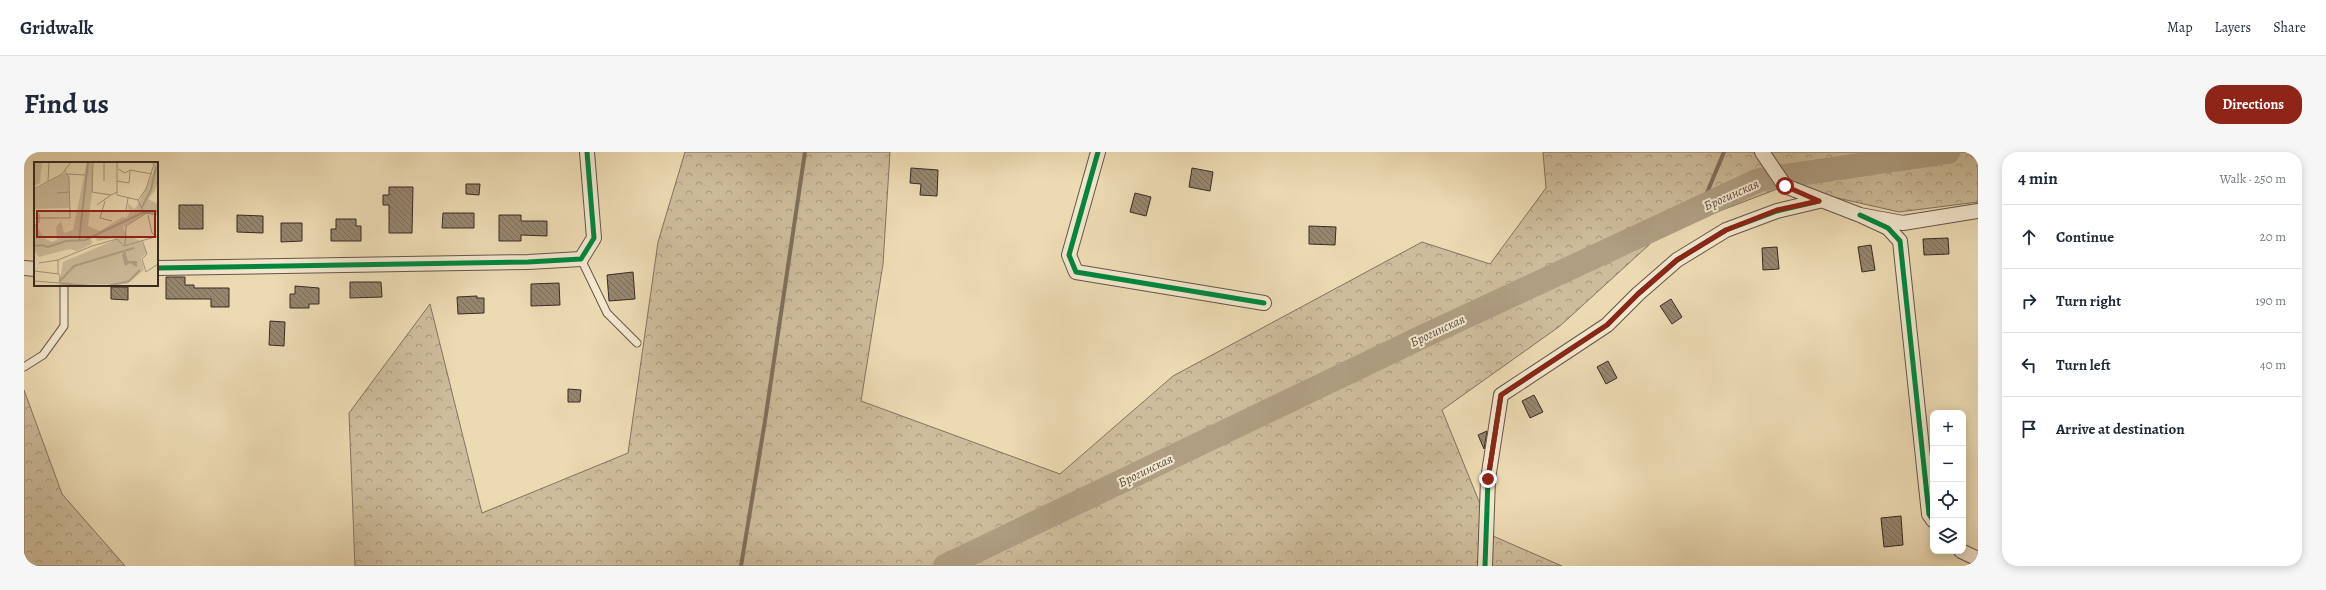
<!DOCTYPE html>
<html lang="en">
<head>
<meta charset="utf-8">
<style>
  :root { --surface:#fff; --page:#f6f6f7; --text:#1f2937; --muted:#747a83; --line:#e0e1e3; --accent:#8f2418 }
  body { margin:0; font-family:Alegreya,serif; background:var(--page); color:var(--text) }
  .controls { position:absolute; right:12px; bottom:12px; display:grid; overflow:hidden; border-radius:8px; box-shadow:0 2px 10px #0003 }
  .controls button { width:36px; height:36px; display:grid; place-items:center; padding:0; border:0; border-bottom:1px solid var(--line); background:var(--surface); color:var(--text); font:20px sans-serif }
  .stop { position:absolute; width:12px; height:12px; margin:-9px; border:3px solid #8f2418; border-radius:50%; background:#fff }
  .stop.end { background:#8f2418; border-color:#fff; box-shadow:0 1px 4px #0008 }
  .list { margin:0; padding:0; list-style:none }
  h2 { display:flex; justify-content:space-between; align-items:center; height:52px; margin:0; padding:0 16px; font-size:17px }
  h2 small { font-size:13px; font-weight:400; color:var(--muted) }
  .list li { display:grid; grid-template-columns:26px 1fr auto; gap:12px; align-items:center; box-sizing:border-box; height:64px; padding:0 16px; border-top:1px solid var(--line) }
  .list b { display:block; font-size:15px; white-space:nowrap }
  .list em { font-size:13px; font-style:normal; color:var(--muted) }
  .icon { flex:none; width:22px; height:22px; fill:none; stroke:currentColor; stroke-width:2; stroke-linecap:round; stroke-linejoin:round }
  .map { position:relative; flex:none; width:1954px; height:414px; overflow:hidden; border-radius:16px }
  header { display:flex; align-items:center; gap:24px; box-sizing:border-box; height:56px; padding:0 20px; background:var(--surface); border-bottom:1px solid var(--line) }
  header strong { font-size:19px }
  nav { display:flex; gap:22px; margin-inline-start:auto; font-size:14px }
  .intro { display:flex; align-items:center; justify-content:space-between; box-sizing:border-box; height:96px; padding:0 24px }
  h1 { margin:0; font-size:28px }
  .button { padding:10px 18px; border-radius:16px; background:var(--accent); color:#fff; font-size:14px; font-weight:700 }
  main { display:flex; gap:24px; padding:0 24px }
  aside { flex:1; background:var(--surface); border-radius:16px; box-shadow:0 2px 10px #0003 }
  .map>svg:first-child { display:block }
  .forest { fill:url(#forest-crowns); stroke:#82735f }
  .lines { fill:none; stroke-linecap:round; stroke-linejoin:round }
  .stream { stroke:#7f705c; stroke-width:4 }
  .river { stroke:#af9e82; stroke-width:24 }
  .building { fill:url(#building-back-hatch); stroke:#382a23 }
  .lane-casing { stroke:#655647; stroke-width:9 }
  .street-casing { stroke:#655647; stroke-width:16 }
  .lane { stroke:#f3e7ce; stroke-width:7 }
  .street { stroke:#f3e7ce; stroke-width:14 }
  .cycleway-casing { stroke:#f3e7ce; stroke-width:8 }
  .cycleway { stroke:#00873e; stroke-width:5 }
  .route { stroke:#8f2418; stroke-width:5 }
  .labels { text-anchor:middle; stroke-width:4; stroke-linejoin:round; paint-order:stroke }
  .water-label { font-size:13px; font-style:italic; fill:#5c4d40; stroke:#f3e7ce }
  .inset-river { fill:none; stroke:#af9e82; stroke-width:2 }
  .inset-road { fill:none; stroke:#a49479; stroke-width:1 }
  .view { fill:#8f2418; fill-opacity:0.15; stroke:#8f2418; stroke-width:2 }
  .inset-edge { fill:none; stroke:#382a23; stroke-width:2 }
</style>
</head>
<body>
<header>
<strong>Gridwalk</strong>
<nav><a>Map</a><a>Layers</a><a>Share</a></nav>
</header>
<div class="intro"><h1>Find us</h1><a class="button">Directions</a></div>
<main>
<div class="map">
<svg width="1954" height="414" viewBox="0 0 1954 414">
  <defs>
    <pattern id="forest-crowns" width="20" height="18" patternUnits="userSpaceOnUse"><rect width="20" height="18" fill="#cdbc9b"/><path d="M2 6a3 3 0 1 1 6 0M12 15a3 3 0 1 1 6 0" fill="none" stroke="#a7997e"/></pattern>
    <pattern id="building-back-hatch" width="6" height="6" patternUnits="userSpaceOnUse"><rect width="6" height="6" fill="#96866e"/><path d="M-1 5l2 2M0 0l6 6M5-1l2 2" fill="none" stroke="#7b6e5a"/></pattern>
  </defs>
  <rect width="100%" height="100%" fill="#ecdab3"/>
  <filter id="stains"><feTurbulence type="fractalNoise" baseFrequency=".005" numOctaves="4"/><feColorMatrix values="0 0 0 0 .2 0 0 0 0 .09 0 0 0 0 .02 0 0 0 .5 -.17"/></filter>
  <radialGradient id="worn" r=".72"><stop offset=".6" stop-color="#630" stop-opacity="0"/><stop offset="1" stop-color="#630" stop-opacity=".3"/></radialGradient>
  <!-- forest -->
  <path class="forest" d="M661 0H866L859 112 837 249 1036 322 1149 224 1398 90 1466 112 1522 36 1519 0H1954V50L1875 60 1761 34 1638 81 1536 174 1418 258 1469 384 1538 414H331L325 261 406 152 458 361 604 301 634 90Z
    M0 238 38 342 101 414H0Z"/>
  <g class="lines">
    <!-- stream -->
    <path class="stream" d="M1677 55 1700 0
      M717 414 741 269 781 0"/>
    <!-- river -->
    <path class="river" d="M921 414 1398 185 1735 28 1924 0"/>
  </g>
  <!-- building -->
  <path class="building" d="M887 16 914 18 913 44 896 43 897 32 886 31Z
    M1168 16 1189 20 1186 39 1165 35Z
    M442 32H456L455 43 442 42Z
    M365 35H389L388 81H365V53H359V43H365Z
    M1111 41 1127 45 1122 64 1106 60Z
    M155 53H179V77H155Z
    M419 61H450V76H418Z
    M213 63 239 64V81L213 80Z
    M475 63H497V69H523V84L497 83V89H475Z
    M312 67H332V74H337V89H307V77H312Z
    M257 71H278V89L257 90Z
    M1285 74 1312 75 1311 93 1285 92Z
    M1924 86 1925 102 1900 103 1899 87Z
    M1847 93 1851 118 1838 120 1834 95Z
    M1753 95 1755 117 1739 118 1738 96Z
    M609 120 611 147 585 149 583 123Z
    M142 125H161V133H170V136H205V155H187V147H142Z
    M326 130H357L358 145 326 146Z
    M535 131 536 153 507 154V132Z
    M271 134 295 136V152H285V156H266V142H271Z
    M87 135H104V148L87 147Z
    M453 144V146H460V161L434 162 433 145Z
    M1647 147 1658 165 1648 172 1636 154Z
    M246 169 261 170 260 194 245 193Z
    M1584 209 1593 226 1582 232 1573 215Z
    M544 237 557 238 556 250H544Z
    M1510 243 1519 260 1506 266 1498 249Z
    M1463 279 1460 297 1454 283Z
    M1877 364 1879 393 1860 395 1857 366Z"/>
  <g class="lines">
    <defs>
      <path id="lane" d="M557 107 583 161 613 191
        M0 215 19 203 40 174V133"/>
      <path id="street" d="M1074 0 1045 103 1052 120 1240 151
        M1738 0 1761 34 1836 63 1879 71 1954 59
        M1836 63 1864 76 1876 89 1905 362 1909 368
        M0 116 11 117
        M133 116 504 110 557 107 570 86 563 0
        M1937 399 1954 407
        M1461 414 1464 327 1477 243 1583 173 1614 142 1653 108 1702 78 1753 59 1795 49"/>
    </defs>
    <!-- lane casing -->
    <use href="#lane" class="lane-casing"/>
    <!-- street casing -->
    <use href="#street" class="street-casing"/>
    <!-- lane -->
    <use href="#lane" class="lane"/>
    <!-- street -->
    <use href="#street" class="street"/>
    <defs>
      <path id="cycleway" d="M1074 0 1045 103 1052 120 1240 151
        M1836 63 1864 76 1876 89 1905 362 1909 368
        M133 116 504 110 557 107 570 86 563 0
        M1461 414 1464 327 1477 243 1583 173 1614 142 1653 108 1702 78 1753 59 1795 49"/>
    </defs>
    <!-- cycleway casing -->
    <use href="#cycleway" class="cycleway-casing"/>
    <!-- cycleway -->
    <use href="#cycleway" class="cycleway"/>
  </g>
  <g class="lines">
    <!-- route -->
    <path class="route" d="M1464 327 1477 243 1583 173 1614 142 1653 108 1702 78 1753 58 1795 49 1761 34"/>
  </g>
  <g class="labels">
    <!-- water labels -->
    <g class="water-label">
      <text transform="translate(1707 42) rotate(-24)" y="5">Брогинская</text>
      <text transform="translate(1413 178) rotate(-25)" y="5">Брогинская</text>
      <text transform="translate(1121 318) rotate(-26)" y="5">Брогинская</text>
    </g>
  </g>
  <!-- overview -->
  <g transform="translate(10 10)">
    <rect width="124" height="124" fill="#ecdab3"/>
    <path d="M0 0H8L6 21 0 24ZM31 11 35 16V46L0 47V28Z" fill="#cdbc9b"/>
    <path d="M53 0H58L59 23 54 64 66 69 88 55 92 56 95 52 94 41 100 47 103 44 119 11 120 4 116 0H124V18L121 29 114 37 124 42V52H110L89 65 92 73 107 79 113 91 107 96 110 108 93 122 25 123 29 100 81 78V76L63 79 62 75 57 76 58 82 43 89 36 87 5 95 0 89V65L2 63 10 76 18 80 23 78 22 65 27 59 30 71 39 68Z" fill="#cdbc9b"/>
    <path d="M91 89 94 99H103V105L96 101 91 104 88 93Z" fill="#af9e82"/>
    <path class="inset-river" d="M108 45 117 28 122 5M45 79 54 0M0 84 8 83 14 85 32 79 51 78 108 51 124 49M26 119 40 104 100 86M26 121 55 124M74 124 95 119 106 108"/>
    <path class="inset-road" d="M59 0 58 30 77 33 83 30M83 0V33L104 38M120 2 112 27 104 38 110 51 124 53M84 7 91 11 96 8 118 12M33 12 51 13M14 19 15 0M70 19V0M83 19 95 21 96 9M0 27 28 12 37 0M23 31 35 30M71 39 66 56 78 59M63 43 77 33M92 48 94 36M114 53 118 71 123 75M0 56H36L35 16 31 9M0 64 5 60V52M108 78 113 92 108 97 112 110 124 102M91 83 92 64 111 52M5 101 24 98M0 109 25 112 26 115 25 121 0 119M24 112V98L58 84 83 77 90 84 124 74"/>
    <path class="view" d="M3 49H121V75H3Z"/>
    <rect width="124" height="124" class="inset-edge"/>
  </g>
  <rect width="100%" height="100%" filter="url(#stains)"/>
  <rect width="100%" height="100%" fill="url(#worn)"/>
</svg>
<div class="controls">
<button>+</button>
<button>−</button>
<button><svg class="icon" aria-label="locate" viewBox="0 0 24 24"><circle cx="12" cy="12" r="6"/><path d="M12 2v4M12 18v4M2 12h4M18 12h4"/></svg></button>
<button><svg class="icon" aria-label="layers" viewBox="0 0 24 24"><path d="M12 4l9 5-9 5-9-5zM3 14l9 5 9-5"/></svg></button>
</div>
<div class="stop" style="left:1761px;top:34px"></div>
<div class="stop end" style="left:1464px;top:327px"></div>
</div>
<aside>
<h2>4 min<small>Walk · 250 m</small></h2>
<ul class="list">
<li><svg class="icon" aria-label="ahead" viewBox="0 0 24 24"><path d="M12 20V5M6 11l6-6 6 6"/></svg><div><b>Continue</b></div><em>20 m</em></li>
<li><svg class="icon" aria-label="right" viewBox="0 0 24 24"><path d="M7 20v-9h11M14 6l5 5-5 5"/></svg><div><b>Turn right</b></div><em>190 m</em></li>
<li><svg class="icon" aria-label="left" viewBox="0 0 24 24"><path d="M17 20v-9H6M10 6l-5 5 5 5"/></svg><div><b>Turn left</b></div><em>40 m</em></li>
<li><svg class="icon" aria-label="arrive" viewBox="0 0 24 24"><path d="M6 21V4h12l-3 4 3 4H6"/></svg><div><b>Arrive at destination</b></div></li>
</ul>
</aside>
</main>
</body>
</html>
